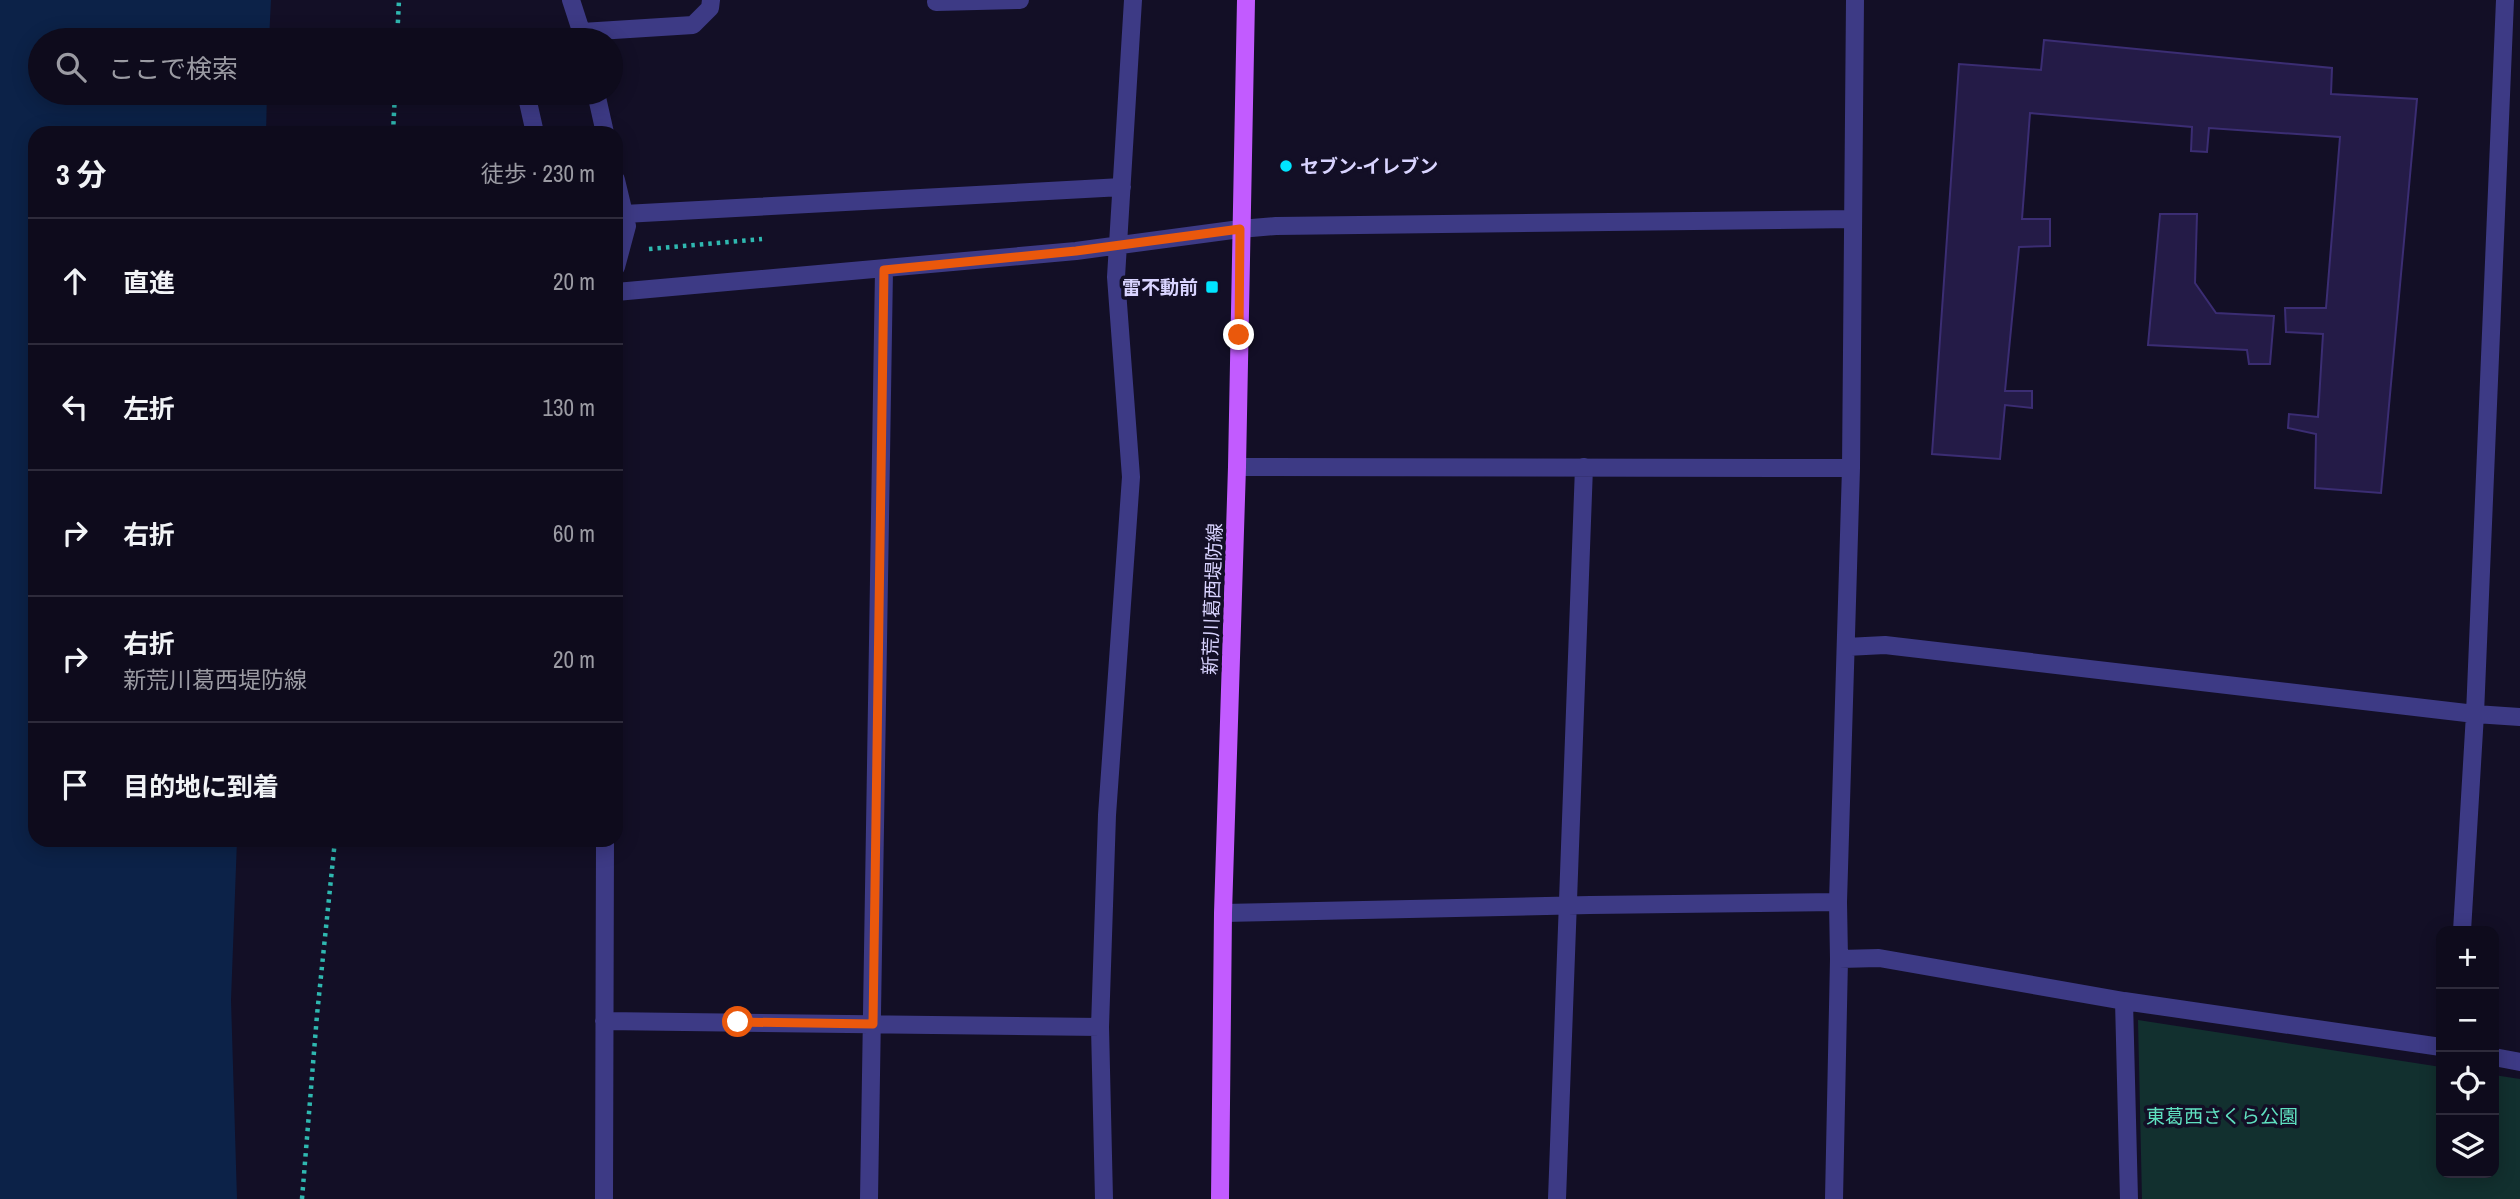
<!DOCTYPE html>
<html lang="ja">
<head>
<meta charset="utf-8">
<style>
  :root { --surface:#0e0b1c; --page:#171425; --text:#f1f3f6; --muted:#9b9ba3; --line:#2e2b3b }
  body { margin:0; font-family:"Archivo Narrow","Noto Sans JP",sans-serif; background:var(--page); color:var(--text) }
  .controls { position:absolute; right:21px; bottom:21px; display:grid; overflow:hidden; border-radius:14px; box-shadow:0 4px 18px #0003 }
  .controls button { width:63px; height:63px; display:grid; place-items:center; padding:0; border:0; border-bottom:2px solid var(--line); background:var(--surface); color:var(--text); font:35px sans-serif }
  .stop { position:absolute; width:21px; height:21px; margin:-16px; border:5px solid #ea580c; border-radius:50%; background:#fff }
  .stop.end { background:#ea580c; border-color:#fff; box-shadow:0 2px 7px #0008 }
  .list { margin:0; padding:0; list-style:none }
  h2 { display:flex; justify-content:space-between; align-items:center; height:91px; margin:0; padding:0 28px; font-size:30px }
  h2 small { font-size:23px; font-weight:400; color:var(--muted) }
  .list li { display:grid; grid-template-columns:46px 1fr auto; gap:21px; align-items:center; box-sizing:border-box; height:126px; padding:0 28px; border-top:2px solid var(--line) }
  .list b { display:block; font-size:26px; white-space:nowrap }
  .list p { margin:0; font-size:23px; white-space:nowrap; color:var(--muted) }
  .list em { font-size:23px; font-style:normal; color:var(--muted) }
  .icon { flex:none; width:38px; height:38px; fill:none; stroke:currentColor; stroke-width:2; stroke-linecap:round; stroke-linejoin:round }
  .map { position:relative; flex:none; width:2520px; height:1199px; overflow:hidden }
  .search { position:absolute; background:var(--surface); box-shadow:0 4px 18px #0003; left:28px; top:28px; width:595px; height:77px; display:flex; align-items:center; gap:18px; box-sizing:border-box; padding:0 24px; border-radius:38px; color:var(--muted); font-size:26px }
  .panel { position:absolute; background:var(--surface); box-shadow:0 4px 18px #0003; left:28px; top:126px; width:595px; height:721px; border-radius:21px }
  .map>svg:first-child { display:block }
  .green { fill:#12302f }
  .water { fill:#0c2248 }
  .building { fill:#241b47; stroke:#3b2d73; stroke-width:2 }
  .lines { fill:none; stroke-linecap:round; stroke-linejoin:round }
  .path { stroke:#2fb8b0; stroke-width:4.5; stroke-dasharray:3.5 5; stroke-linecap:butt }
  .minor { stroke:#3d3a85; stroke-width:18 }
  .major { stroke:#c25bff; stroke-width:18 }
  .route { stroke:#ea580c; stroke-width:9 }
  .poi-dot { fill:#00e5ff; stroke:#130f26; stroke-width:2.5 }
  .labels { text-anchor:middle; stroke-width:7; stroke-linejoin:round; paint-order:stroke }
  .poi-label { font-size:19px; font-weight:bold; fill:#d9d4ff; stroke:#130f26; text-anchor:start }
  .street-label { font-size:19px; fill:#d9d4ff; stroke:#130f26 }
  .park-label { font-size:19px; fill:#5fe0c0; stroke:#130f26 }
</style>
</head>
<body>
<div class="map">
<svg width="2520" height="1199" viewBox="0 0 2520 1199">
  <rect width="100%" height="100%" fill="#130f26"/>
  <!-- green -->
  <path class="green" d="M2138 1020 2441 1067V1173H2494V1075L2520 1079V1199H2142Z"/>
  <!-- water -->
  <path class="water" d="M0 0H271L269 40H40V93H267L266 133H35V840H237L231 1000 237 1199H0Z"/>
  <!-- building -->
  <path class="building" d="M2044 40 2332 68 2331 94 2417 99 2381 493 2315 488 2316 434 2288 428 2289 414 2318 417 2323 334 2286 332 2285 308H2326L2340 137 2209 128 2207 152 2191 151 2192 127 2030 113 2022 219H2050V246L2019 247 2005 391H2032V408L2005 405 2000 459 1932 454 1959 64 2041 70Z
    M2160 214H2197L2195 283 2216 313 2274 316 2270 364H2249L2247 350 2148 345Z"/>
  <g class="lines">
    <!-- path -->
    <path class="path" d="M397 40 399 0
      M393 133 395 93
      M649 249 762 239
      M302 1199 317 1015 335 840"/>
    <!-- minor -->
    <path class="minor" d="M571 0 584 40
      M936 2 1020 0
      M572 40 582 32 693 25 710 8 711 0
      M526 93 535 133
      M596 93 605 133
      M616 180 627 226 616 267
      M624 214 1122 187
      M616 292 1076 251 1240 229 1276 226 1853 219
      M1237 467 1851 468
      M1846 647 1885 645 2475 714 2520 717
      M1223 913 1590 905 1838 902
      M2462 931 2475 714 2505 0
      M1839 959 1879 958 2124 1001 2441 1047
      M2124 1001 2129 1199
      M604 1021 1100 1027
      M2494 1057 2520 1062
      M604 1199 605 840
      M869 1199 884 270
      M1104 1199 1100 1027 1107 815 1131 477 1116 277 1133 0
      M1557 1199 1584 467
      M1834 1199 1839 959 1838 902 1851 468 1855 0"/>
    <!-- major -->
    <path class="major" d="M1220 1199 1223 913 1237 467 1246 0"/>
  </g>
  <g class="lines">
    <!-- route -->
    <path class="route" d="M738 1022 873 1024 884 270 1076 251 1240 229 1239 335"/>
  </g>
  <!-- markers -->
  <g class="poi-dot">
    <circle cx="1286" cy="166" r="7"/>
    <rect x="1205" y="280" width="14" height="14" rx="3.5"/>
  </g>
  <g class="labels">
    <!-- poi labels -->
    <g class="poi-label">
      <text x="1300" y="173">セブン-イレブン</text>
      <text x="1198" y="294" text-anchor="end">雷不動前</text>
    </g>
    <!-- street labels -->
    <g class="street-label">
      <text transform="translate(1212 599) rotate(-88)" y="7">新荒川葛西堤防線</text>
    </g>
    <!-- park labels -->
    <g class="park-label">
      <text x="2222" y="1123">東葛西さくら公園</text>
    </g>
  </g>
</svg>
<div class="controls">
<button>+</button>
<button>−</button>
<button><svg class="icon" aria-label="locate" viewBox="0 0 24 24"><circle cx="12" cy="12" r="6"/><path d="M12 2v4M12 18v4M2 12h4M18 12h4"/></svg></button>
<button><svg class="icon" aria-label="layers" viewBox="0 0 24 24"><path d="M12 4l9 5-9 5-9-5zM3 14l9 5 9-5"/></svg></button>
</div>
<div class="stop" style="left:738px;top:1022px"></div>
<div class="stop end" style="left:1239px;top:335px"></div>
<div class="search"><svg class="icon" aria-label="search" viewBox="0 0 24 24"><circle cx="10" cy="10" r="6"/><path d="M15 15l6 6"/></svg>ここで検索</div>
<section class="panel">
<h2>3 分<small>徒歩 · 230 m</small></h2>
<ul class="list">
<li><svg class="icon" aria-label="ahead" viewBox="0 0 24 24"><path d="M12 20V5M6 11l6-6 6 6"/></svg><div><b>直進</b></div><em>20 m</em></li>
<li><svg class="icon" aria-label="left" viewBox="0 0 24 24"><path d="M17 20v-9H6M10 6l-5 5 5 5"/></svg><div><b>左折</b></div><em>130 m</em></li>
<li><svg class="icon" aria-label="right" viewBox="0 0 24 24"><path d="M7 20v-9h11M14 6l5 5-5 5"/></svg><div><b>右折</b></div><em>60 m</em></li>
<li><svg class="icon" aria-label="right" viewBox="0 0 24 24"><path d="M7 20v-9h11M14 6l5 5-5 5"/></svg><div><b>右折</b><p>新荒川葛西堤防線</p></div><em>20 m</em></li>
<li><svg class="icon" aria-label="arrive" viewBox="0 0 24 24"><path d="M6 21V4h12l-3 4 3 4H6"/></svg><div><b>目的地に到着</b></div></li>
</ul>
</section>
</div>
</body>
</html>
